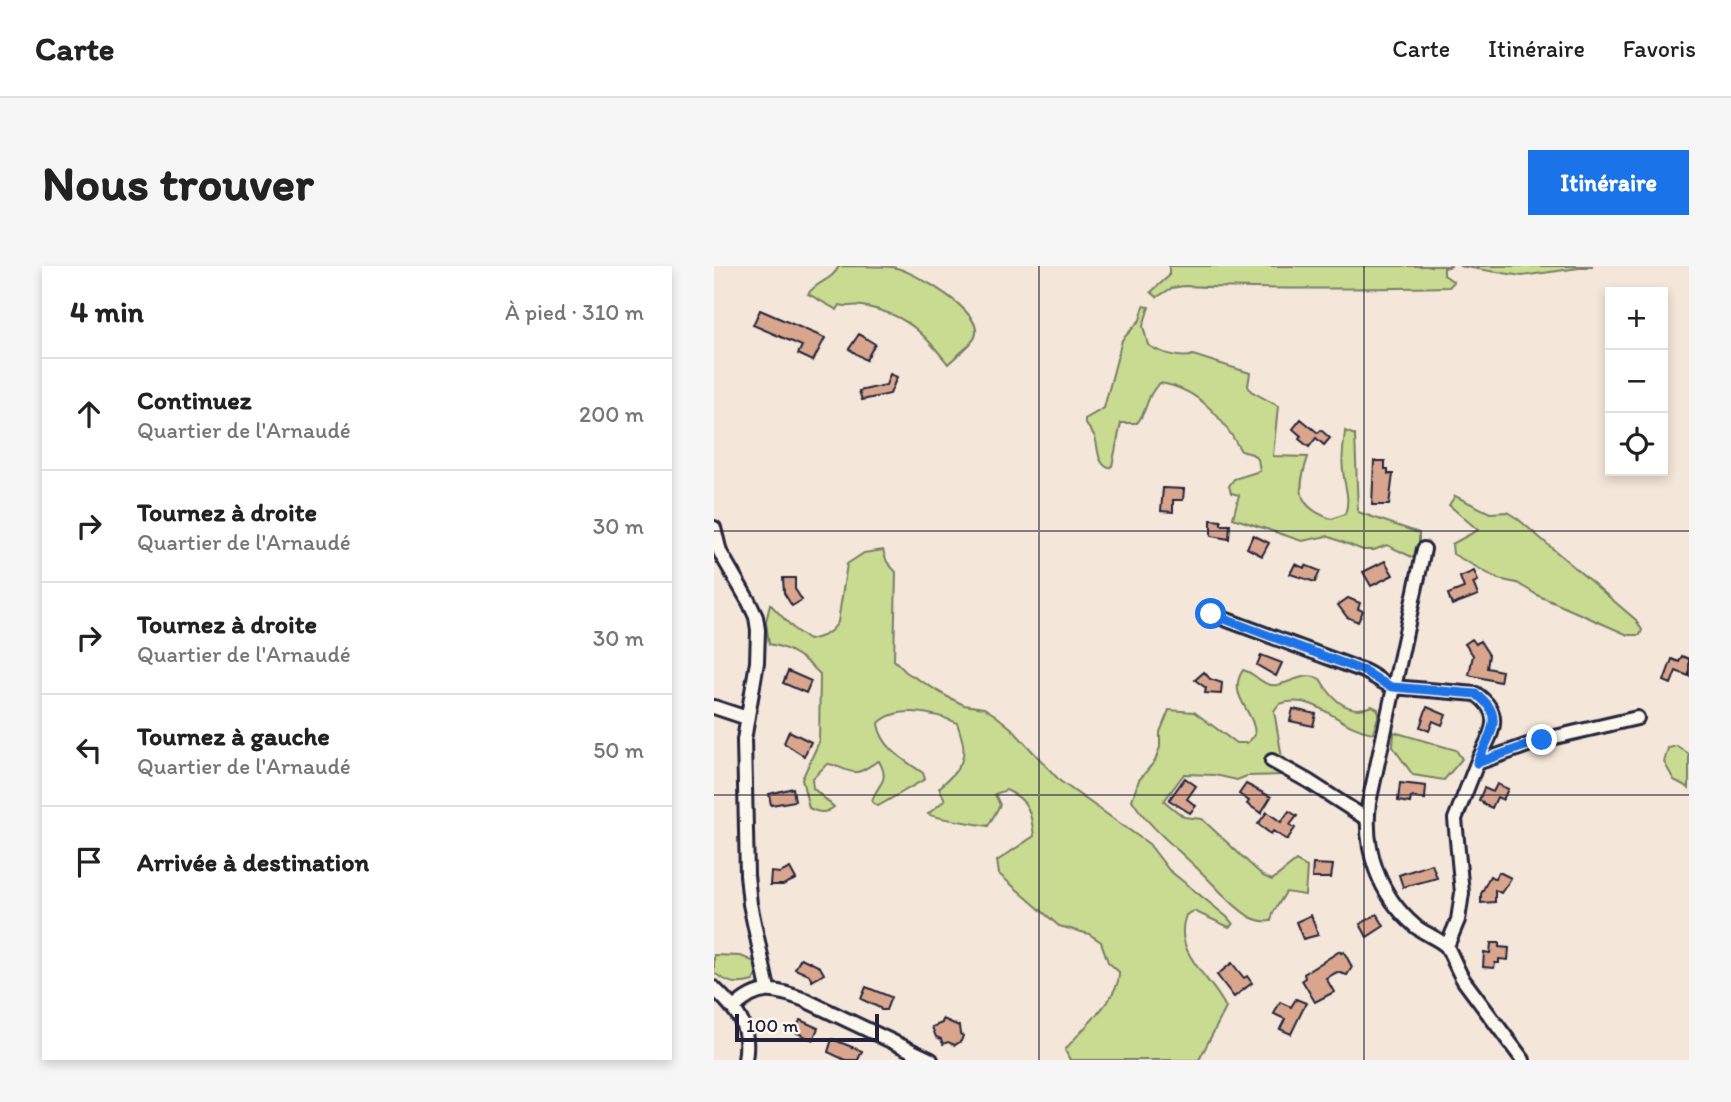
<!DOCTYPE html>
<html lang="fr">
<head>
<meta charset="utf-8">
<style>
  :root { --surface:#fff; --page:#f6f6f6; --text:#222; --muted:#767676; --line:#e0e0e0; --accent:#1a73e8 }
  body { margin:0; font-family:Itim,sans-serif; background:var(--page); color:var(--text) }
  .controls { position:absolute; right:21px; top:21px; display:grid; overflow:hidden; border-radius:0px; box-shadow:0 4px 10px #0003 }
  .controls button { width:63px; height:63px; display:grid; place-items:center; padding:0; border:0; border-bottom:2px solid var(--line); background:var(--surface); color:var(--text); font:35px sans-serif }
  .scale { position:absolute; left:21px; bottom:18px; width:144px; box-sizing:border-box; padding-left:7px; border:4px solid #22223b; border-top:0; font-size:19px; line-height:24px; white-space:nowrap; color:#22223b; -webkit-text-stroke:5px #fbf7ec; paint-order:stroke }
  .stop { position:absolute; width:21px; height:21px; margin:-16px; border:5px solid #1a73e8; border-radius:50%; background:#fff }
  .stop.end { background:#1a73e8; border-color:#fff; box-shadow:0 2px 7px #0008 }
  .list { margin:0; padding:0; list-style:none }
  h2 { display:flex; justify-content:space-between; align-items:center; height:91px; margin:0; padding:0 28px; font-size:30px }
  h2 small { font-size:23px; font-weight:400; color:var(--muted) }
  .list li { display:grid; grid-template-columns:46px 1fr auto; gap:21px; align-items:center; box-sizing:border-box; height:112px; padding:0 28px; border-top:2px solid var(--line) }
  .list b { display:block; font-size:26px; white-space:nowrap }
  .list p { margin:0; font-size:23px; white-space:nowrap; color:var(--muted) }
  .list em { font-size:23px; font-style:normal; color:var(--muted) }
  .icon { flex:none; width:38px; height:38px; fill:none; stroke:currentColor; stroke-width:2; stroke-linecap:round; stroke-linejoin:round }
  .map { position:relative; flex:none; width:975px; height:794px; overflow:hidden; border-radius:0px }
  header { display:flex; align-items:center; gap:42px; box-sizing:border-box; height:98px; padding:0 35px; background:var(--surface); border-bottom:2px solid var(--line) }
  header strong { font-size:33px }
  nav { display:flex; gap:38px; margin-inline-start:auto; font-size:24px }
  .intro { display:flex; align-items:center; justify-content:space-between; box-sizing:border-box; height:168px; padding:0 42px }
  h1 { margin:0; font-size:49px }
  .button { padding:18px 32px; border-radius:0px; background:var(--accent); color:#fff; font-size:24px; font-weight:700 }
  main { display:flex; gap:42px; padding:0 42px }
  aside { flex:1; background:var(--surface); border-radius:0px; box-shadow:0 4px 10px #0003 }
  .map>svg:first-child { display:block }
  .green { fill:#c9db90; stroke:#767e66; stroke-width:2 }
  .building { fill:#d9a68d; stroke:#22223b; stroke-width:2 }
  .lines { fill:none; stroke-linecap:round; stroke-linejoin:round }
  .minor-casing { stroke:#22223b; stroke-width:18 }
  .minor { stroke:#fbf7ec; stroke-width:12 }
  .route { stroke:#1a73e8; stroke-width:9 }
  .grid { fill:none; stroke:#22223b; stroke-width:2; stroke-opacity:0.55 }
</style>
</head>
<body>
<header>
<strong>Carte</strong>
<nav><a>Carte</a><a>Itinéraire</a><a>Favoris</a></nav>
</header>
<div class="intro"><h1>Nous trouver</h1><a class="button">Itinéraire</a></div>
<main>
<aside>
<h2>4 min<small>À pied · 310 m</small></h2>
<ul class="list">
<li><svg class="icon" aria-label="ahead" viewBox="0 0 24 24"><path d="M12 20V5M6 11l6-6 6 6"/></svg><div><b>Continuez</b><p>Quartier de l'Arnaudé</p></div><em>200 m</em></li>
<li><svg class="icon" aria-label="right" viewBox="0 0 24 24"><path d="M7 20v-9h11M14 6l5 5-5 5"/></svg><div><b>Tournez à droite</b><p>Quartier de l'Arnaudé</p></div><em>30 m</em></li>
<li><svg class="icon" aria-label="right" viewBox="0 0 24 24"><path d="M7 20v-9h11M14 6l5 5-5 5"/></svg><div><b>Tournez à droite</b><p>Quartier de l'Arnaudé</p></div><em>30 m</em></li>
<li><svg class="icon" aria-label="left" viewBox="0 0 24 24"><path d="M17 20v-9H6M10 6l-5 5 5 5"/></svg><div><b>Tournez à gauche</b><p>Quartier de l'Arnaudé</p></div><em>50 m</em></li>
<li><svg class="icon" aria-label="arrive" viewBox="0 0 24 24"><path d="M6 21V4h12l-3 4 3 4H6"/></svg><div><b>Arrivée à destination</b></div></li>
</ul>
</aside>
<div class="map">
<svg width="975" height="794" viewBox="0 0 975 794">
  <rect width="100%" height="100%" fill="#f4e7d9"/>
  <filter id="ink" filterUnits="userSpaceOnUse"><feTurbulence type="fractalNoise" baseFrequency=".0143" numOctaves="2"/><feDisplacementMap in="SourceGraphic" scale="14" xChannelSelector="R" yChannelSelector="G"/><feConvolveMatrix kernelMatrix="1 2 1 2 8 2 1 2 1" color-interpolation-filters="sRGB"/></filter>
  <g filter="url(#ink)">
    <!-- green -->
    <path class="green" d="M125 0C142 0 163 0 179 1 199 5 272 46 261 71 257 80 242 90 234 98 208 65 192 48 148 40 140 38 134 42 126 39L123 44 94 28C103 15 118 15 125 0Z
      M455 0H738L730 2V9L740 16 735 21C646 23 559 24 470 20L458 22 443 31 437 26 455 10Z
      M745 0H879L808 10Z
      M430 40 435 41 429 60 434 79C444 86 468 94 479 89L536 107 534 120 537 125 564 140 559 190 594 191C583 224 582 241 618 253L631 248C637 232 630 220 629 204 627 192 630 178 631 165L641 169 644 246 705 267V281L702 293 673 279 660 284H649L613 270 588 275 519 252 525 229 517 227 515 220 520 213 546 205 544 193 538 188 527 185C509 152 485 123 446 117 432 128 434 145 423 157H407L398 200 394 202C382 195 385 183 381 171 379 167 374 161 371 157V153L390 142 408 74 426 54Z
      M741 230 776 247 793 246 804 253 922 354 928 364 926 369H914L825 330 803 317 784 313 739 288 738 278 764 264 735 239Z
      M169 284 173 296 182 306 180 394 192 406 234 431 250 439 270 442 281 449 297 462 346 515 435 578 455 604 513 651 519 658 515 661 480 645 472 649C457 687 499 712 512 742L485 794H356L351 784C366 764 407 731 405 706L394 696 387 676 375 668 345 660 285 608 283 595 320 570C317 546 315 534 292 524L281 528 286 539 274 560C262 557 221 553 214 548L231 534 225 522C251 498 255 491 243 457 221 447 183 438 164 458 168 482 190 494 209 507L211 513 164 540 158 536C163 516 177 517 165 495 157 498 151 505 143 506 132 507 124 498 113 498L98 513 99 522 120 541C111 548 105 547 95 542L88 513 105 476 106 408C91 393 77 382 55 378L52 356 56 338 81 364 95 374C108 371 117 368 124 356L133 298 150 287Z
      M529 404C542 407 548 421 563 419 576 417 593 405 606 413 607 414 611 421 612 422 624 439 639 448 658 440L664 443V451L659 467C621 461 605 426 565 438L560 445 571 509 533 510 523 514 501 509 470 508 450 535 470 551 488 553 549 610 558 614 582 595 593 601 591 629 572 626 559 647 557 655C550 656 542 654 536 651 519 641 504 623 491 610 467 585 436 563 418 534L425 514 441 495 446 481V466L455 444 480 446 522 477H533L541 469C541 444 512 430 529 404Z
      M680 466 742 484 748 493 730 514 699 509 679 481Z
      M963 480 975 488V522L960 514 950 496 954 482Z
      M0 689 27 690 43 697V707L39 715C21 720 15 717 0 707Z"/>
    <!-- building -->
    <path class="building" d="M46 44 111 72 99 95 84 88 88 80 39 59Z
      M145 68 161 78 152 94 135 83Z
      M176 108 183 111 176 128 148 134 145 125 172 119Z
      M587 153 604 167 607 164 616 172 610 179 602 172 595 181 585 173 587 170 579 163Z
      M660 195H671V203H674V208H679L675 239H658Z
      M449 222 470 223 469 234H459V246L447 245Z
      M497 254 507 255V259H516L515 273 497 270Z
      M539 269 555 277 548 290 533 282Z
      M671 295 679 309 657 320 649 306Z
      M581 298 590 302 591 299 606 305 601 316 576 308Z
      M760 305 764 315 759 317 764 329 738 339 734 328 750 322 746 311Z
      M69 312H81V323L88 334 78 340 70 327Z
      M634 332 646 337 644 343 649 345 644 356 633 351 624 339Z
      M758 373 762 378 766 375 775 389 773 402 788 405 786 416 755 409 759 389 751 378Z
      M547 389 568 397 562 410 543 399Z
      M968 390 975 393V410L962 405 957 418 950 415 958 393 965 396Z
      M74 405 97 415 92 427 69 417Z
      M490 406 496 413 508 417 507 428 491 427 492 422 481 414Z
      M713 441 732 449 728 459 719 455 715 465 706 461Z
      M579 443 602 448 599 460 576 455Z
      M75 465 97 476 90 490 70 477Z
      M471 512 482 520 473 533 482 540 476 547 455 534Z
      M686 517 712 520 711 533 697 531 696 537 684 535Z
      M532 518 557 531 547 547 533 538 535 535 525 528Z
      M783 518 794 523 789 534 783 531 778 542 769 538V536L765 534 770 522 779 526Z
      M79 522 81 535 57 539 55 528Z
      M575 545 583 550 576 559 581 562 573 574 559 565 557 568 544 558 553 546 567 556Z
      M599 598 619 599 617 612H598Z
      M718 598 723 612 689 621 685 609Z
      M76 602 82 613 69 619H56L57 606 66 607Z
      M785 606 797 612 794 617 787 627 781 624V636L767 637V628L776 610 781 613Z
      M663 648 670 660 653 671 646 658Z
      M597 649 604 669 589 673 582 656Z
      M777 677H785V681L795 682 794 694 785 693V697H781L780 702 769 701 770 686 776 687Z
      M626 685 627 687 630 686 638 701 633 709 623 706 612 712 620 726 601 736 588 714 591 712 590 708Z
      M87 692 106 701 110 708 98 715 95 709 81 703Z
      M518 697 530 712 533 710 538 717 520 731 503 709Z
      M152 721 177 731 172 744H167L166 742 147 733Z
      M582 733 592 737 577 768 566 763 571 753 560 748 566 736 577 741Z
      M229 753 245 760 246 768 249 770 247 775 241 779 234 776 229 778 227 773 222 771 218 761 228 757Z
      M86 754 104 762 99 774 81 766Z
      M118 773 148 785 144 794H131L114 786Z"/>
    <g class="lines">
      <defs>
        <path id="minor" d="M0 262 6 286 35 336 42 351 44 364 43 396 30 474 33 609 36 638 54 723
          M710 283 655 537C649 584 665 629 701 660 709 667 728 674 733 681 737 687 744 706 750 715L809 794
          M497 348 650 405C661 410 668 417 679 421L762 428C793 450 775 470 763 497
          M0 441 33 452
          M558 495 594 515 653 553
          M733 680 744 654 748 627 741 553 763 497 828 474 923 452
          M0 722C23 745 37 759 31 794
          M20 742C45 718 61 723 91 734L217 794"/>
      </defs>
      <!-- minor casing -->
      <use href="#minor" class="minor-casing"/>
      <!-- minor -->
      <use href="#minor" class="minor"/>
    </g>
  </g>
  <g class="lines" filter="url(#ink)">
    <!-- route -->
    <path class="route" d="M497 348 650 405C661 410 668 418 679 421L762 428C793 450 775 469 763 497L828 474"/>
  </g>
  <!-- grid -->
  <path class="grid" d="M325 0V794M650 0V794M0 265H975M0 529H975"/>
</svg>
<div class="controls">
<button>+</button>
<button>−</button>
<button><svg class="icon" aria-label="locate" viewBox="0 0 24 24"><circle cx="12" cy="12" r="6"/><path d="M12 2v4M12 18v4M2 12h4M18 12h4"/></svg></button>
</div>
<div class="scale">100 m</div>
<div class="stop" style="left:497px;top:348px"></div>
<div class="stop end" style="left:828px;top:474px"></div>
</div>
</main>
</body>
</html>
